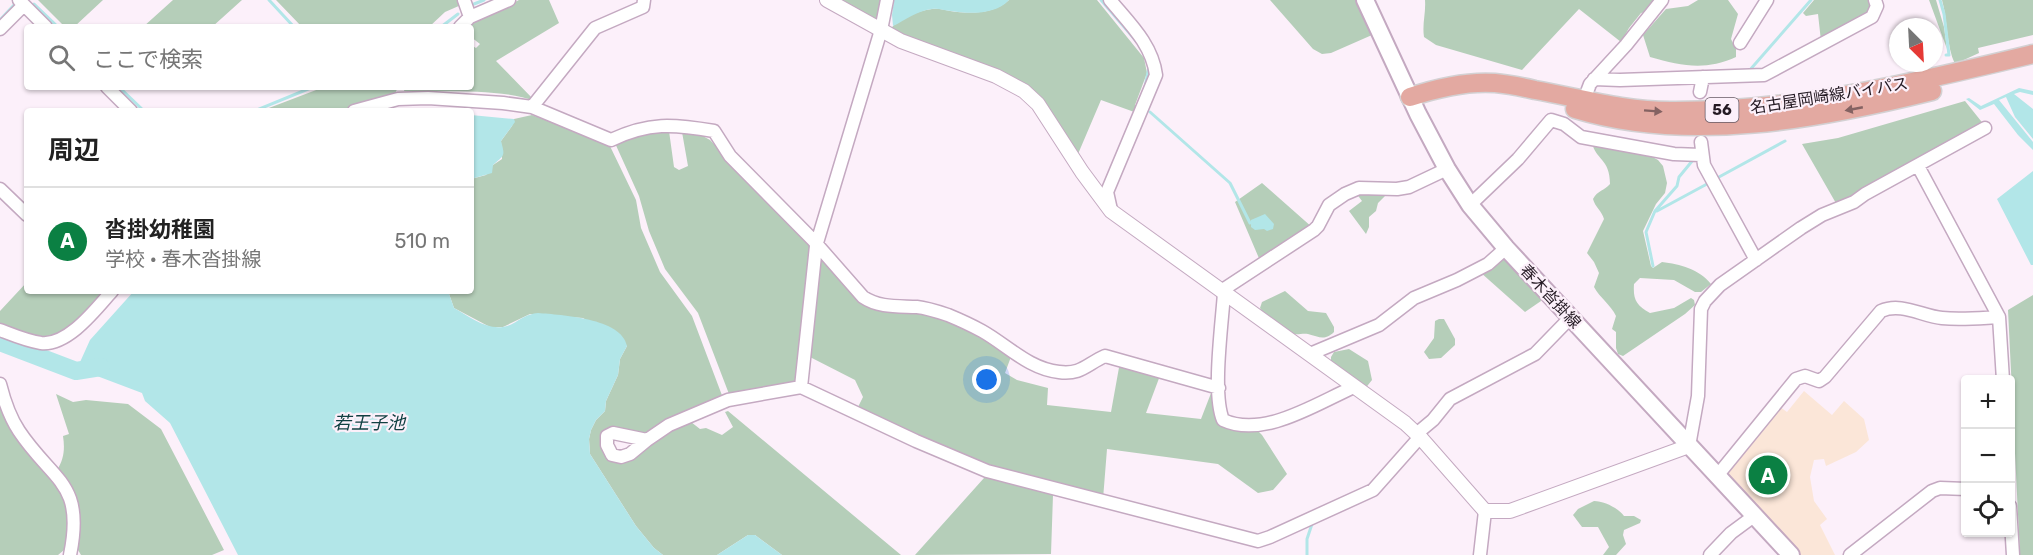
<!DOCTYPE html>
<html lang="ja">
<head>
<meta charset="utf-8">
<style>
  :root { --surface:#fff; --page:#f2f2f2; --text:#222; --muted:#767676; --line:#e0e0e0; --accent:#0b8043 }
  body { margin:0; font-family:Rubik,"Noto Sans JP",sans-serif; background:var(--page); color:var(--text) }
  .controls { position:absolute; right:18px; bottom:18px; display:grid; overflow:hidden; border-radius:6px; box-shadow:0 2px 4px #0004 }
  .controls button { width:54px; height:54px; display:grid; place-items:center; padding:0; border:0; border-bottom:2px solid var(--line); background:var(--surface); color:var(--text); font:30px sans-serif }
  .compass { position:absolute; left:1889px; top:18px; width:54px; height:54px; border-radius:50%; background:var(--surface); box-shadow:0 2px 4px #0004; rotate:156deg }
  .you { position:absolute; left:987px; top:380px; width:21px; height:21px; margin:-15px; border:4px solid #fff; border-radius:50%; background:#1a73e8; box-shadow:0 0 0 9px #1a73e833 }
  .badge { display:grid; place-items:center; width:39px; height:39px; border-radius:50%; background:var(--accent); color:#fff; font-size:20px; font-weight:700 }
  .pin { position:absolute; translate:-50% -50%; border:3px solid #fff; box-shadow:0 2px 6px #0006 }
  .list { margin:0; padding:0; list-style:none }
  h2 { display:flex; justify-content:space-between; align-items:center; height:78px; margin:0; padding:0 24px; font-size:26px }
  h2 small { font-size:20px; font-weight:400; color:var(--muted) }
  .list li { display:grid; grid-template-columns:39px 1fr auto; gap:18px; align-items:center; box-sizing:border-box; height:108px; padding:0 24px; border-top:2px solid var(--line) }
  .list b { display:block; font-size:22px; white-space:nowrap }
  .list p { margin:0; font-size:20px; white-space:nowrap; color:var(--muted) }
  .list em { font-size:20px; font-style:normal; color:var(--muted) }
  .icon { flex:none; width:33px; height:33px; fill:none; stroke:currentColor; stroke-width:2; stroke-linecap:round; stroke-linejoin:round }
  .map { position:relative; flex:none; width:2033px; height:555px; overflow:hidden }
  .search { position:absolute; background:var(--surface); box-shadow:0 2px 4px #0004; left:24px; top:24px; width:450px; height:66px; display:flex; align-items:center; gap:15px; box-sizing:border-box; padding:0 21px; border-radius:6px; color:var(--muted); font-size:22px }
  .panel { position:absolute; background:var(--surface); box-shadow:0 2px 4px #0004; left:24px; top:108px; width:450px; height:186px; border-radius:6px }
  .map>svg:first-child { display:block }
  .education { fill:#fbe6d8 }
  .green { fill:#b5ceb9 }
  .water { fill:#b2e6e8 }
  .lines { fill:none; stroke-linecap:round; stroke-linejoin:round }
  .stream { stroke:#b2e6e8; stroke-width:3 }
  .river { stroke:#b2e6e8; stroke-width:18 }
  .minor-casing { stroke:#c4a9c1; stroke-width:15 }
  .tertiary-casing { stroke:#c4a9c1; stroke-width:16 }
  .secondary-casing { stroke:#c4a9c1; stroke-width:20 }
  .primary-casing { stroke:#d3d1d3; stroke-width:21 }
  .minor { stroke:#fff; stroke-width:12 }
  .tertiary { stroke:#fff; stroke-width:14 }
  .secondary { stroke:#fff; stroke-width:16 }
  .primary { stroke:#e3a9a1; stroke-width:18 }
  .oneway { fill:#846262 }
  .labels { text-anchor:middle; stroke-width:4.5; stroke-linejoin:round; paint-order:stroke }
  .shield { fill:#fcf0fa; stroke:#655a64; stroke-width:1.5 }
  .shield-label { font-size:15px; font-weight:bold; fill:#241a23 }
  .street-label { font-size:16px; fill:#241a23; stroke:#fcf0fa }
  .water-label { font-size:18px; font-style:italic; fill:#104042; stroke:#fcf0fa }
</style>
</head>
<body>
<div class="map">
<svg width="2033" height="555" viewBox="0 0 2033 555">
  <rect width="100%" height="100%" fill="#fcf0fa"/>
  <!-- education -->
  <path class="education" d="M1804 391 1832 415 1844 401 1864 419 1869 440 1856 452 1826 466 1824 459 1814 460 1810 477 1814 501 1827 519 1820 525 1835 555H1796L1726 473 1780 407 1787 412Z"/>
  <!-- green -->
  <path class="green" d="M38 0H103L74 27H65Z
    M173 0H242L212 27H143Z
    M276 0H459L461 5 445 12 429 27H302Z
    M519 0H549L559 23 496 61 535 101C499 88 442 92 404 91L405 87H471V45L476 48 480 44 471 37V27H465Z
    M838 0H882L878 18 871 20Z
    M1009 0H1097L1144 58 1147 73 1135 105 1139 108 1137 113 1101 100 1078 154 1045 104 890 29C900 19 916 11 932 9 939 8 944 10 950 11 970 14 994 14 1009 0Z
    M1270 0H1356L1372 35 1331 53 1322 54 1313 49Z
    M1425 0H1658L1649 11 1641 13 1629 28 1621 42 1579 9 1522 70 1436 45 1424 37C1422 24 1426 13 1425 0Z
    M1698 0H1728L1738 14 1731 39 1736 49V57C1705 71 1682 66 1650 57L1643 35 1666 9 1688 6Z
    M1814 0H1872L1871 13 1821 41 1818 14 1806 16 1803 13Z
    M1929 0H1936L1944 27 1947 49Z
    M1942 0H2033V35L1978 48 1979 53 1955 64C1946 45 1948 21 1942 0Z
    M324 87H398L394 96 343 111H261Z
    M1965 101 1985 126 1837 205 1802 144 1838 138Z
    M532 115 608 142 636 200 641 228 660 272 692 316 723 398 645 437 606 428 613 458 681 423 691 422 700 429 706 428 722 435 733 427 725 412 728 411 901 555H782L755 535H748L717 555H663L654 548 636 526 590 454 589 439 591 430 596 420 605 411 606 401 618 375 620 359 627 346 583 318 530 314 503 327H490L454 308 448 291H471V179L486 175 493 165 502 159 501 141 512 126 514 119Z
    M669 131 674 167 679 170 688 166 682 132 701 135 710 140 811 242 798 382 729 394 698 313 665 269 649 231 639 196 614 141 630 134Z
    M1592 142 1622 149 1627 153H1645L1658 160 1663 166 1667 183 1665 193 1656 204 1643 231 1651 266 1653 268 1662 262C1680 264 1699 269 1711 284L1701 292H1695L1674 280 1640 278 1634 284C1633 300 1636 305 1650 313L1674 308 1691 298 1694 300 1695 305 1685 314 1623 356 1618 354 1616 348V332L1612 329 1616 316C1611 305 1600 298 1594 287L1599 273 1594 262 1587 253 1604 219C1602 211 1595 207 1593 199 1598 190 1604 191 1610 184 1610 158 1595 160 1592 142Z
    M1262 183 1313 228 1261 263 1235 202Z
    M1382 192 1385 196 1378 203 1376 211 1369 217V227L1366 234 1349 211 1362 201 1356 193Z
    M819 255 864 301 948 317 1012 354 1005 373 1017 380 1048 388 1047 405 1111 412 1120 362 1161 373 1146 413 1201 419 1213 388 1218 415 1254 427 1262 435 1287 474 1273 490 1258 493 1218 464 1107 449 1103 499 1000 473 857 409 863 397 855 380 808 356Z
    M1500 258H1505L1540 297 1541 301 1525 312 1480 272Z
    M27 282V291H108C94 307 64 344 41 340 27 338 13 330 0 325V311Z
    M1285 291 1308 311 1326 313 1334 327V332C1325 341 1319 337 1308 334 1303 333 1298 335 1294 334 1283 331 1265 317 1260 308L1262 302Z
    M2033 295V555H2020L2008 310Z
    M1439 319H1444L1455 339V345L1441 358 1429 359 1424 352 1434 338 1435 321Z
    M1349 349 1368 361 1372 380 1364 390 1331 362V357L1334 352Z
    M56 394 73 402 86 400 128 404 161 429 224 550 212 555H81L78 550 79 528 57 470C64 459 65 449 63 436L69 434Z
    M0 401 63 492 70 513 69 546 58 555H0Z
    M991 474 1051 491 1053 495 1051 554 915 555 984 478Z
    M1594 501C1604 501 1618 508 1624 516H1634L1641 520 1640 523 1624 530 1623 535 1626 544 1616 555H1603L1609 547 1598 527H1582L1573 515 1578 509Z"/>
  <!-- water -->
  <path class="water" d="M894 0H1009C995 15 970 14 951 11 944 11 939 8 932 9 916 11 906 20 893 26L892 15Z
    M2019 88 2033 91V95L2020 92 2014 94 2033 109V139L2015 117 2006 97 1999 100 2033 142V150L2018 135 1994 104 1980 110 1966 99 1969 98 1981 106Z
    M471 115 514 119 515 122 501 141C505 156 505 155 493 165L492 173 471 179Z
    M2033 171V265H2031L1997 199Z
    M1265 214 1274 224 1273 229 1267 231 1264 229 1255 230 1251 227V220Z
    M134 291H448L454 308C472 318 491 334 512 324 521 319 527 314 538 313 561 315 622 318 627 346L620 359 618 375 606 401 605 411 596 420 591 430 589 439 590 454 636 526 654 548 663 555H238L170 423 145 401 142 393 97 376 76 371 90 340Z
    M748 535H755L782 555H717Z"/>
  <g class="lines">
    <!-- stream -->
    <path class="stream" d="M269 0 294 27
      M1101 0 1137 42
      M1940 0 1944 14 1949 55H1946
      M34 4 58 27
      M474 4 484 0
      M0 20 14 5
      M441 27 458 14
      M1749 71 1811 0
      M119 87 144 111
      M1145 87 1149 67
      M254 111 313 87
      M1150 112 1230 183 1250 223
      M1719 177 1785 141
      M1657 211 1707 184
      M1653 266 1646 232 1655 211 1677 186 1679 177 1693 160
      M1307 555V539L1312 524"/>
    <!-- river -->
    <path class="river" d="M0 342 76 371 101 367"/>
    <defs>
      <path id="minor" d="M19 0 46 27
        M464 0 470 17
        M1110 0C1129 23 1152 44 1156 75L1107 192 1111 210
        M460 27 470 17 509 0
        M0 29 24 5
        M1740 43 1767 0
        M1594 79 1620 80 1764 75 1872 17 1877 6 1875 0
        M107 87 131 111
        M1700 92 1703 77
        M1584 100 1590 84 1626 45 1662 0
        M532 107 595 28 643 7 644 0
        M354 111 398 99 428 98 503 103 532 107 611 140C649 122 673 124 714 131L730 156 813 240 863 297C879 308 899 306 917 307 927 308 939 312 948 315 960 320 971 325 982 331 1007 345 1029 369 1059 372 1081 375 1087 364 1105 356L1219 388
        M1701 142 1704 165 1756 260
        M1918 166 1999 317 2003 380
        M0 189 27 215
        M1470 205 1518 159 1551 120 1564 124 1581 137 1674 154 1701 155
        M1221 291 1314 230 1318 226 1329 205 1345 194 1359 188 1397 189 1409 187 1447 169
        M1224 293C1222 324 1212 394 1223 420 1264 439 1317 403 1354 387
        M0 330C13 335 27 341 41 343 68 346 96 309 112 291
        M1310 354 1379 325 1414 298 1457 280 1488 264 1506 248
        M0 384C4 400 9 416 19 431 53 482 85 482 70 555
        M801 387 816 246 881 30 887 0
        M647 440 613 433 607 436V445L612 455 621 457 630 454 647 440 669 425 728 400 801 387 916 441 987 471 1258 541 1270 537 1373 490 1420 437 1421 430 1433 420 1450 399 1535 354 1571 317
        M1689 446 1698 396 1701 309 1705 301 1720 285 1801 228 1822 215 1854 202 1865 194 1985 128
        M1717 476 1796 379 1805 376 1819 381 1825 377 1881 311C1901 302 1922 316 1942 318 1961 320 1980 318 1999 317
        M2010 506 2013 555
        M1480 555 1485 511
        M1710 555 1731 533 1754 516
        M1850 555 1932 491 1940 488 1966 489"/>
      <path id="tertiary" d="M827 0 901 41 996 76 1024 91 1038 104 1082 172 1111 211 1405 423 1420 437 1485 511H1510L1689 446"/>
      <path id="secondary" d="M1365 0 1418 114 1447 169 1470 205 1506 248 1791 555"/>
      <path id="primary" d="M1410 97C1437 88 1466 81 1495 83 1508 84 1522 87 1535 90 1580 98 1624 111 1670 111 1794 112 1913 83 2033 54
        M1575 109C1689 144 1819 119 1932 91"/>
    </defs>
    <!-- minor casing -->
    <use href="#minor" class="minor-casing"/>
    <!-- tertiary casing -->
    <use href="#tertiary" class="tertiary-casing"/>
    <!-- secondary casing -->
    <use href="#secondary" class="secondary-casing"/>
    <!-- primary casing -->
    <use href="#primary" class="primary-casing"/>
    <!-- minor -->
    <use href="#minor" class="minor"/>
    <!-- tertiary -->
    <use href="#tertiary" class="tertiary"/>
    <!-- secondary -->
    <use href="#secondary" class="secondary"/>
    <!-- primary -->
    <use href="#primary" class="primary"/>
  </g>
  <!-- one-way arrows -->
  <defs><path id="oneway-solid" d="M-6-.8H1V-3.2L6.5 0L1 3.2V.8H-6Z" transform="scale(1.5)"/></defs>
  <g class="oneway">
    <use href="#oneway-solid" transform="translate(1854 109) rotate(169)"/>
    <use href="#oneway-solid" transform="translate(1653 111) rotate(4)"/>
  </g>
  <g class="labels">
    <!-- shield labels -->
    <rect class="shield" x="1705.5" y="98" width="33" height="24" rx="4.5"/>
    <g class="shield-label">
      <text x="1722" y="115">56</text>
    </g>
    <!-- street labels -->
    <g class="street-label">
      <text transform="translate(1829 95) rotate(-9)" y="6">名古屋岡崎線バイパス</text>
      <text transform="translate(1551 296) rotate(47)" y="6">春木沓掛線</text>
    </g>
    <!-- water labels -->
    <g class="water-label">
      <text x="369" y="429">若王子池</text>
    </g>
  </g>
</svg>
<div class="controls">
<button>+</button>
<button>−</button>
<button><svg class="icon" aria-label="locate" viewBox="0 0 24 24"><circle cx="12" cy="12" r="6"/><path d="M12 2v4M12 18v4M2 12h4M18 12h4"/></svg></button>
</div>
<svg class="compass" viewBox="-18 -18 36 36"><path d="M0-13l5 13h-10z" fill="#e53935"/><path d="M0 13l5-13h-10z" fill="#767676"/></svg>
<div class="you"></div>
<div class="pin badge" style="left:1768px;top:475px">A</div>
<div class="search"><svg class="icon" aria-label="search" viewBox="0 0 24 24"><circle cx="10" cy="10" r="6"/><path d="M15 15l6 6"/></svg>ここで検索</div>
<section class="panel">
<h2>周辺<small></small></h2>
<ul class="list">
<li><span class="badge">A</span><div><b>沓掛幼稚園</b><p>学校 · 春木沓掛線</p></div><em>510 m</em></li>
</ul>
</section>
</div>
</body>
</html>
